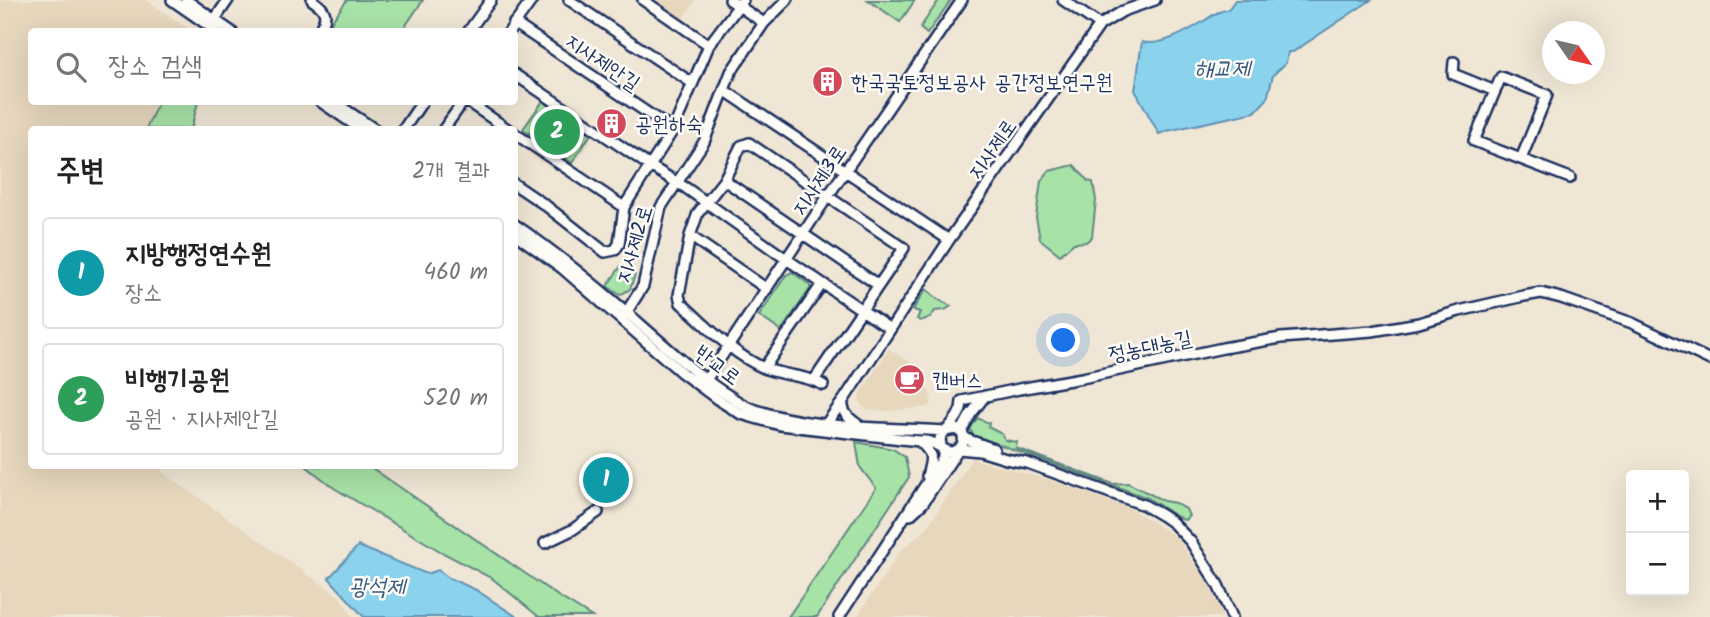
<!DOCTYPE html>
<html lang="ko">
<head>
<meta charset="utf-8">
<style>
  :root { --surface:#fff; --page:#f2f2f2; --text:#222; --muted:#767676; --line:#e0e0e0; --accent:#1a73e8 }
  body { margin:0; font-family:Kalam,"Poor Story",sans-serif; background:var(--page); color:var(--text) }
  .controls { position:absolute; right:21px; bottom:21px; display:grid; overflow:hidden; border-radius:7px; box-shadow:0 7px 28px #0002 }
  .controls button { width:63px; height:63px; display:grid; place-items:center; padding:0; border:0; border-bottom:2px solid var(--line); background:var(--surface); color:var(--text); font:35px sans-serif }
  .compass { position:absolute; left:1542px; top:21px; width:63px; height:63px; border-radius:50%; background:var(--surface); box-shadow:0 7px 28px #0002; rotate:124deg }
  .you { position:absolute; left:1064px; top:341px; width:24px; height:24px; margin:-18px; border:5px solid #fff; border-radius:50%; background:#1a73e8; box-shadow:0 0 0 10px #1a73e833 }
  .badge { display:grid; place-items:center; width:46px; height:46px; border-radius:50%; background:var(--accent); color:#fff; font-size:23px; font-weight:700 }
  .pin { position:absolute; translate:-50% -50%; border:4px solid #fff; box-shadow:0 2px 7px #0006 }
  .list { margin:0; padding:0; list-style:none }
  h2 { display:flex; justify-content:space-between; align-items:center; height:91px; margin:0; padding:0 28px; font-size:30px }
  h2 small { font-size:23px; font-weight:400; color:var(--muted) }
  .list li { display:grid; grid-template-columns:46px 1fr auto; gap:21px; align-items:center; box-sizing:border-box; height:112px; margin:0 14px 14px; padding:0 14px; border:2px solid var(--line); border-radius:7px }
  .list b { display:block; font-size:26px; white-space:nowrap }
  .list p { margin:0; font-size:23px; white-space:nowrap; color:var(--muted) }
  .list em { font-size:23px; font-style:normal; color:var(--muted) }
  .icon { flex:none; width:38px; height:38px; fill:none; stroke:currentColor; stroke-width:2; stroke-linecap:round; stroke-linejoin:round }
  .map { position:relative; flex:none; width:1710px; height:617px; overflow:hidden }
  .search { position:absolute; background:var(--surface); box-shadow:0 7px 28px #0002; left:28px; top:28px; width:490px; height:77px; display:flex; align-items:center; gap:18px; box-sizing:border-box; padding:0 24px; border-radius:7px; color:var(--muted); font-size:26px }
  .panel { position:absolute; background:var(--surface); box-shadow:0 7px 28px #0002; left:28px; top:126px; width:490px; height:343px; border-radius:7px }
  .map>svg:first-child { display:block }
  .built { fill:#e6d7bd }
  .green { fill:#a7e2a7; stroke:#618882; stroke-width:2 }
  .water { fill:#8bd3ec; stroke:#5e91b3; stroke-width:2 }
  .lines { fill:none; stroke-linecap:round; stroke-linejoin:round }
  .minor-casing { stroke:#1b2f5e; stroke-width:14 }
  .minor { stroke:#fdfcf7; stroke-width:9 }
  .labels { text-anchor:middle; stroke-width:5; stroke-linejoin:round; paint-order:stroke }
  .street-label { font-size:21px; fill:#1b2f5e; stroke:#fdfcf7 }
  .poi-label { font-size:21px; fill:#1b2f5e; stroke:#fdfcf7; text-anchor:start }
  .water-label { font-size:23px; font-style:italic; fill:#375882; stroke:#fdfcf7 }
</style>
</head>
<body>
<div class="map">
<svg width="1710" height="617" viewBox="0 0 1710 617">
  <rect width="100%" height="100%" fill="#f0e6d5"/>
  <filter id="ink" filterUnits="userSpaceOnUse"><feTurbulence type="fractalNoise" baseFrequency=".0143" numOctaves="2"/><feDisplacementMap in="SourceGraphic" scale="14" xChannelSelector="R" yChannelSelector="G"/><feConvolveMatrix kernelMatrix="1 2 1 2 8 2 1 2 1" color-interpolation-filters="sRGB"/></filter>
  <g filter="url(#ink)">
    <!-- built -->
    <path class="built" d="M0 0H146L192 31 32 32V102H158L146 129 32 130V466H160L162 472 340 597 353 617H0Z
      M656 0H696L682 19Z
      M889 349 916 366 930 393 932 404 927 407 889 411 868 410 862 407 859 396Z
      M972 459 1049 480 1131 509 1176 537 1209 585 1223 617H857L901 550 926 529Z"/>
    <!-- green -->
    <path class="green" d="M347 0H423L402 31H325Z
      M868 0H915L900 22Z
      M939 0H951L927 34 920 28Z
      M543 101 591 134 572 163 523 129Z
      M158 102H198L191 129H146Z
      M1074 165 1088 181 1093 182 1096 200 1092 237 1086 242 1074 243 1060 255 1040 239 1036 217 1041 181 1049 171Z
      M621 266 635 275 630 289 620 295 607 286Z
      M792 272 810 285V289L781 331 759 316 786 275Z
      M926 289 939 300 951 306 945 310 935 311 930 318 920 321 917 319 920 312 913 310Z
      M977 418 989 423 988 427 1002 434 1005 440 1017 442 1016 448 1113 484 1128 483 1164 501 1175 503 1186 509 1189 516 1185 520C1176 518 1158 504 1148 498L973 435 970 429Z
      M856 442 893 449 905 457 909 477 817 617H788L876 488 860 467Z
      M306 466H369L558 596 592 617H539L493 579 445 554 334 488Z"/>
    <!-- water -->
    <path class="water" d="M1235 0H1371L1293 52H1288L1286 63 1273 75 1267 99 1255 112 1167 131 1159 134 1135 90C1138 74 1139 59 1142 42 1161 47 1188 31 1204 21 1212 16 1219 10 1228 10Z
      M358 546 427 574 438 570 449 578 476 590 517 617H364L329 578Z"/>
    <g class="lines">
      <defs>
        <path id="minor" d="M172 0 218 32
          M186 0 232 32
          M312 0C328 10 328 17 318 32
          M569 0 692 83
          M643 0 709 45
          M730 0 764 23
          M1063 0 1100 25
          M213 22 228 0
          M514 23 673 130
          M468 32 491 0
          M509 32 532 0
          M1454 62 1453 74 1495 91
          M514 74 650 166 686 188 779 254 890 329
          M724 90 949 240
          M321 102 362 130
          M334 102 376 130
          M468 102 509 130
          M403 130 422 102
          M443 130 463 102
          M514 133 624 207
          M1521 159 1547 95 1501 77 1474 141 1570 178
          M724 180 878 285
          M514 184 545 205 605 252 615 250 619 244 624 207 673 130 709 45 743 0
          M514 224C561 256 605 293 648 331 675 354 701 379 731 397 737 401 743 405 750 408 812 430 880 427 945 431
          M514 233 562 268 682 373 717 399 741 414 780 425 919 441C931 439 939 447 949 452 960 452 965 444 963 434L956 429 945 431 940 438 941 446
          M690 236 767 289
          M624 316 643 286 661 207 704 142 731 72 764 23 787 0
          M764 368C783 376 807 375 823 385
          M815 379 904 248 749 143 741 146 724 180 698 213 690 236 679 295 681 303C707 326 732 354 764 368L822 284
          M706 380 828 196 962 0
          M843 401C841 413 851 420 860 426
          M826 424 843 401 949 240 1100 25 1123 11 1155 0
          M948 429C955 420 962 413 962 401L1019 389 1082 378 1223 348 1281 338 1372 331 1419 323 1459 311 1524 296 1541 293 1561 298 1632 323 1710 360
          M961 432 971 414 985 396
          M963 436 969 440 994 449
          M919 441C934 454 932 458 927 476
          M959 449 980 451 1006 459 1027 463 1144 505 1163 516 1173 523 1191 542 1218 585 1232 617
          M910 515 923 503 957 451
          M545 543 572 530 598 512
          M839 617 943 458V449"/>
      </defs>
      <!-- minor casing -->
      <use href="#minor" class="minor-casing"/>
      <!-- minor -->
      <use href="#minor" class="minor"/>
    </g>
  </g>
  <!-- icons -->
  <defs>
    <symbol id="building-disc" viewBox="-11 -11 22 22"><circle r="9.5" fill="#d1495b" stroke="#fdfcf7"/><path d="M-4-6H4V6H1V3H-1V6H-4ZM-2.5-4.3h1.7v1.8h-1.7ZM.8-4.3h1.7v1.8H.8ZM-2.5-1h1.7V.8h-1.7ZM.8-1h1.7V.8H.8Z" fill="#fff"/></symbol>
    <symbol id="cafe-disc" viewBox="-11 -11 22 22"><circle r="9.5" fill="#d1495b" stroke="#fdfcf7"/><path d="M-5.5-4.5H6V0H3Q3 3.5 0 3.5H-2.5Q-5.5 3.5-5.5 0ZM3-3.2v2h1.7v-2ZM-6 4.5H4V6H-6Z" fill="#fff"/></symbol>
  </defs>
  <g fill-rule="evenodd">
    <use href="#building-disc" x="810" y="64" width="35" height="35"/>
    <use href="#building-disc" x="594" y="106" width="35" height="35"/>
    <use href="#cafe-disc" x="892" y="362" width="35" height="35"/>
  </g>
  <g class="labels">
    <!-- street labels -->
    <g class="street-label">
      <text transform="translate(603 62) rotate(34)" y="7">지사제안길</text>
      <text transform="translate(992 149) rotate(-55)" y="7">지사제로</text>
      <text transform="translate(819 180) rotate(-56)" y="7">지사제3로</text>
      <text transform="translate(634 244) rotate(-73)" y="7">지사제2로</text>
      <text transform="translate(1150 346) rotate(-12)" y="7">정농대농길</text>
      <text transform="translate(718 365) rotate(37)" y="7">반교로</text>
    </g>
    <!-- poi labels -->
    <g class="poi-label">
      <text x="851" y="89">한국국토정보공사 공간정보연구원</text>
      <text x="635" y="131">공원하숙</text>
      <text x="932" y="387">캔버스</text>
    </g>
    <!-- water labels -->
    <g class="water-label">
      <text x="1222" y="76">해교제</text>
      <text x="377" y="594">광석제</text>
    </g>
  </g>
</svg>
<div class="controls">
<button>+</button>
<button>−</button>
</div>
<svg class="compass" viewBox="-18 -18 36 36"><path d="M0-13l5 13h-10z" fill="#e53935"/><path d="M0 13l5-13h-10z" fill="#767676"/></svg>
<div class="you"></div>
<div class="pin badge" style="left:606px;top:480px;background:#0f9aa8">1</div>
<div class="pin badge" style="left:557px;top:132px;background:#2e9e5b">2</div>
<div class="search"><svg class="icon" aria-label="search" viewBox="0 0 24 24"><circle cx="10" cy="10" r="6"/><path d="M15 15l6 6"/></svg>장소 검색</div>
<section class="panel">
<h2>주변<small>2개 결과</small></h2>
<ul class="list">
<li><span class="badge" style="background:#0f9aa8">1</span><div><b>지방행정연수원</b><p>장소</p></div><em>460 m</em></li>
<li><span class="badge" style="background:#2e9e5b">2</span><div><b>비행기공원</b><p>공원 · 지사제안길</p></div><em>520 m</em></li>
</ul>
</section>
</div>
</body>
</html>
